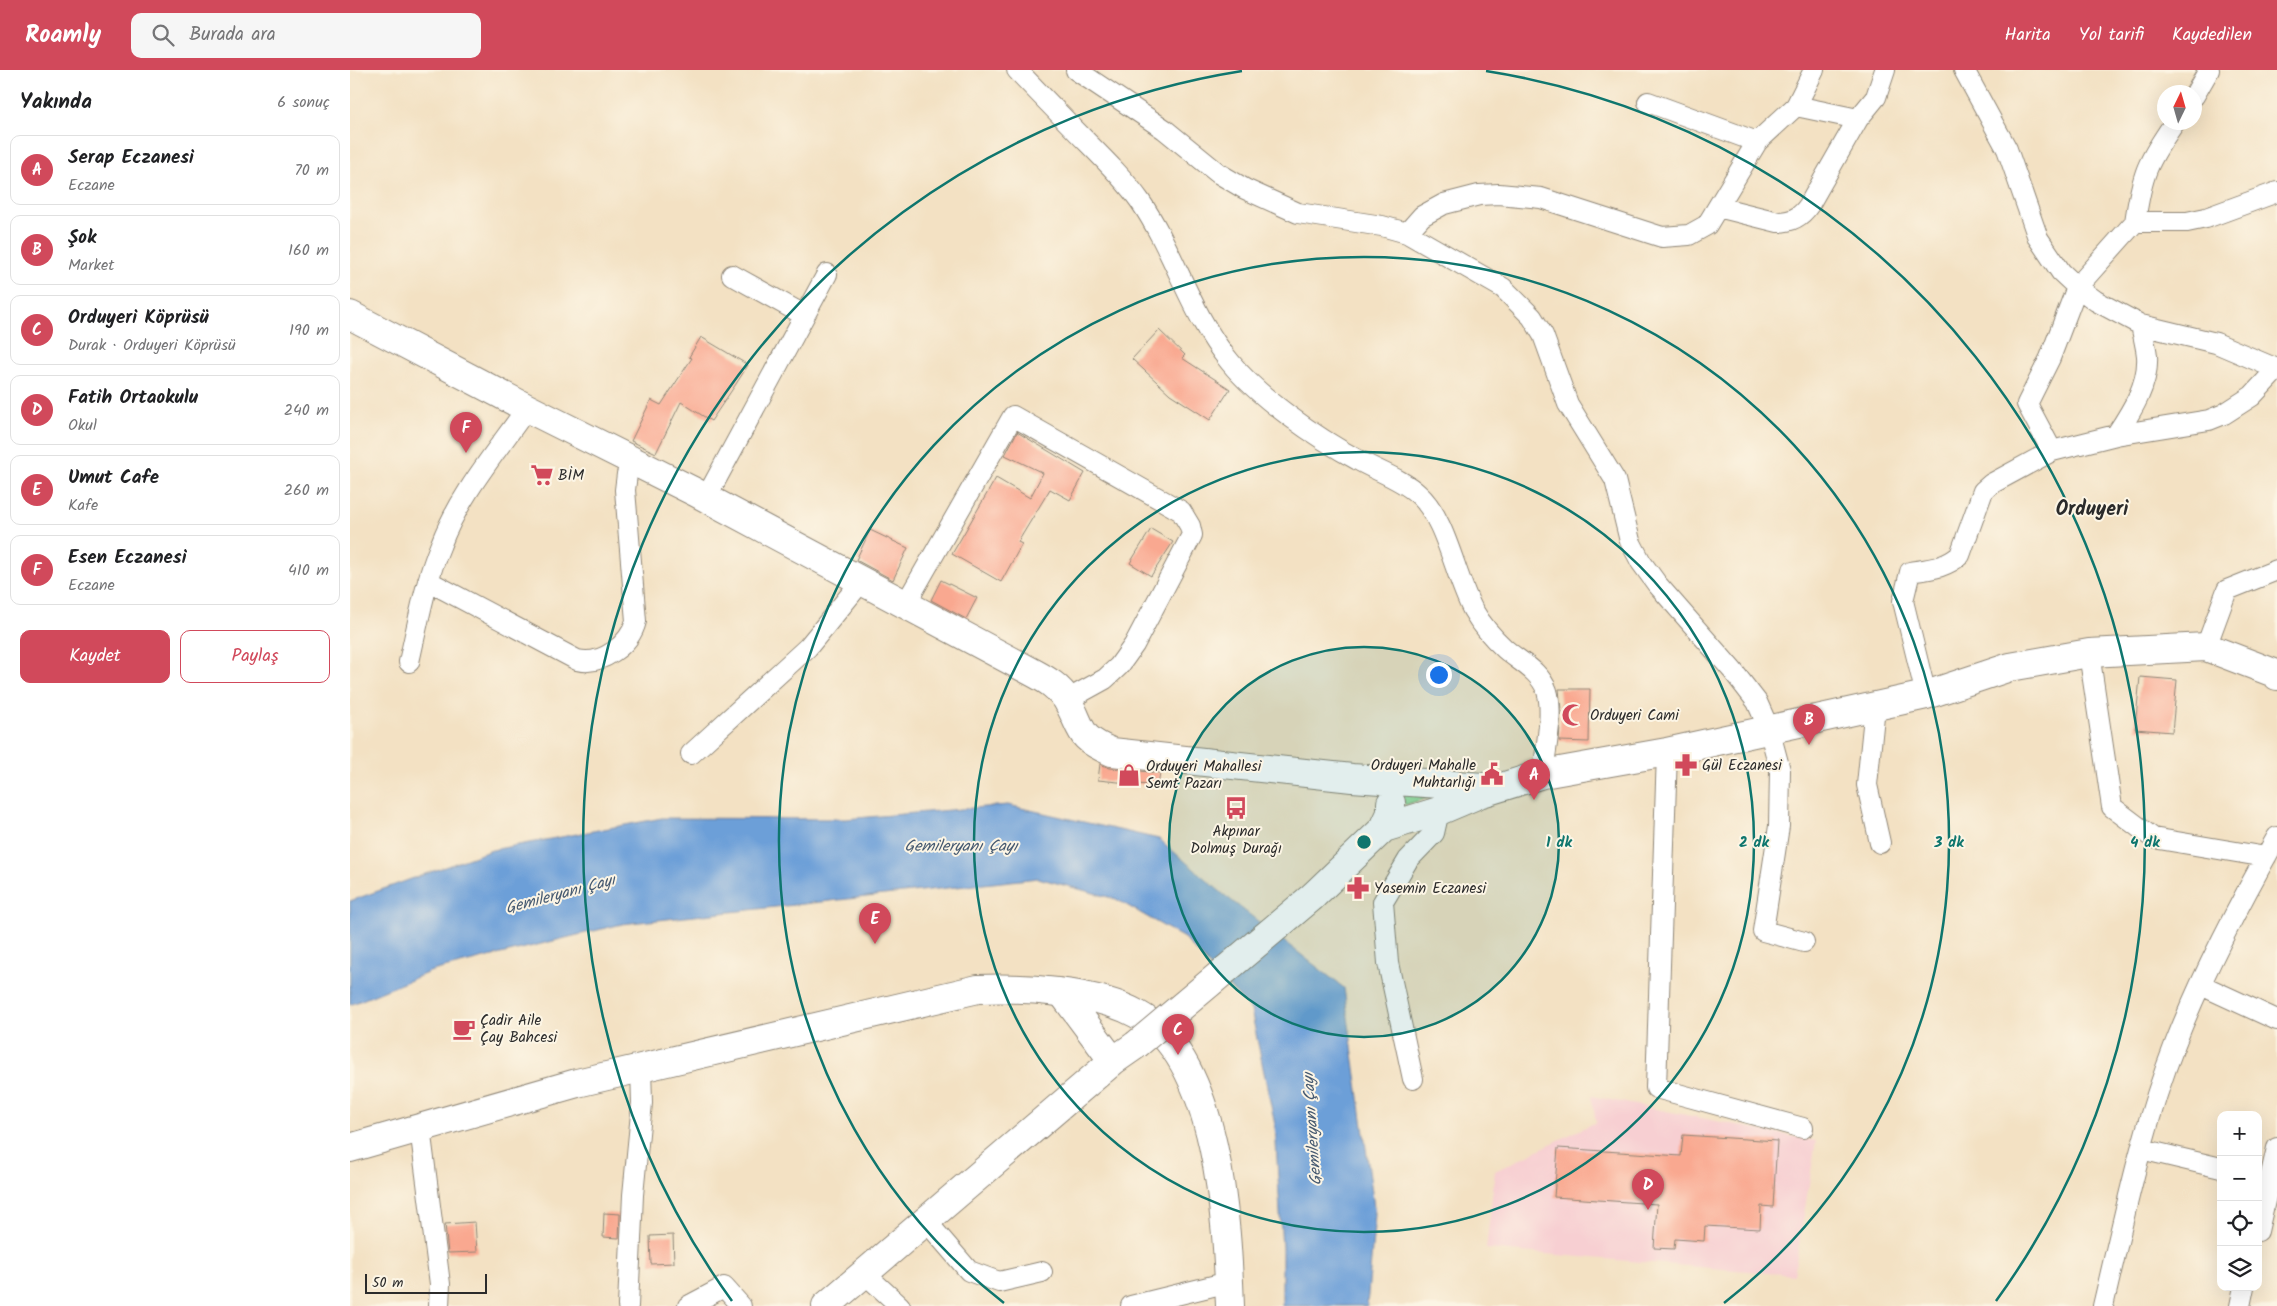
<!DOCTYPE html>
<html lang="tr">
<head>
<meta charset="utf-8">
<style>
  :root { --surface:#fff; --page:#f6f6f6; --text:#202124; --muted:#757577; --line:#e0e0e0; --accent:#d1495b }
  body { margin:0; font-family:Kalam,sans-serif; background:var(--page); color:var(--text) }
  .controls { position:absolute; right:15px; bottom:15px; display:grid; overflow:hidden; border-radius:10px; box-shadow:0 5px 20px #0002 }
  .controls button { width:45px; height:45px; display:grid; place-items:center; padding:0; border:0; border-bottom:1px solid var(--line); background:var(--surface); color:var(--text); font:25px sans-serif }
  .compass { position:absolute; left:1807px; top:15px; width:45px; height:45px; border-radius:50%; background:var(--surface); box-shadow:0 5px 20px #0002; rotate:5deg }
  .scale { position:absolute; left:15px; bottom:12px; width:122px; box-sizing:border-box; padding-left:5px; border:2px solid #2b2b2b; border-top:0; font-size:14px; line-height:18px; white-space:nowrap; color:#2b2b2b; -webkit-text-stroke:4px #fcf5e5; paint-order:stroke }
  .you { position:absolute; left:1088px; top:604px; width:18px; height:18px; margin:-12px; border:4px solid #fff; border-radius:50%; background:#1a73e8; box-shadow:0 0 0 8px #1a73e833 }
  .badge { display:grid; place-items:center; width:32px; height:32px; border-radius:50%; background:var(--accent); color:#fff; font-size:16px; font-weight:700 }
  .pin { position:absolute; translate:-50% -41px; filter:drop-shadow(0 1px 2px #0008) }
  .pin::after { content:''; position:absolute; top:26px; width:18px; height:15px; background:inherit; clip-path:polygon(0 0,100% 0,50% 100%) }
  .list { margin:0; padding:0; list-style:none }
  h2 { display:flex; justify-content:space-between; align-items:center; height:65px; margin:0; padding:0 20px; font-size:21px }
  h2 small { font-size:16px; font-weight:400; color:var(--muted) }
  .list li { display:grid; grid-template-columns:32px 1fr auto; gap:15px; align-items:center; box-sizing:border-box; height:70px; margin:0 10px 10px; padding:0 10px; border:1px solid var(--line); border-radius:10px }
  .list b { display:block; font-size:19px; white-space:nowrap }
  .list p { margin:0; font-size:16px; white-space:nowrap; color:var(--muted) }
  .list em { font-size:16px; font-style:normal; color:var(--muted) }
  .actions { display:flex; gap:10px; padding:15px 20px }
  .actions a { flex:1; padding:11px 0; border:1px solid var(--accent); border-radius:10px; text-align:center; font-size:18px; color:var(--accent) }
  .actions .main { background:var(--accent); color:#fff }
  .icon { flex:none; width:28px; height:28px; fill:none; stroke:currentColor; stroke-width:2; stroke-linecap:round; stroke-linejoin:round }
  .map { position:relative; flex:none; width:1927px; height:1236px; overflow:hidden }
  header { display:flex; align-items:center; gap:30px; box-sizing:border-box; height:70px; padding:0 25px; background:var(--accent); color:#fff }
  header strong { font-size:24px }
  nav { display:flex; gap:28px; margin-inline-start:auto; font-size:18px }
  .search { width:350px; height:45px; background:var(--page); display:flex; align-items:center; gap:12px; box-sizing:border-box; padding:0 18px; border-radius:10px; color:var(--muted); font-size:19px }
  main { display:flex }
  aside { flex:1; background:var(--surface) }
  .map>svg:first-child { display:block }
  .built { fill:#f7cfd2 }
  .green { fill:#93dd9a; stroke:#5f8462 }
  .water { fill:#6c9fd8; stroke:#4c6582 }
  .building { fill:#f9a890 }
  .lines { fill:none; stroke-linecap:round; stroke-linejoin:round }
  .street-casing { stroke:#8f8677; stroke-width:22 }
  .secondary-casing { stroke:#8f8677; stroke-width:30 }
  .primary-casing { stroke:#8f8677; stroke-width:30 }
  .street { stroke:#fff; stroke-width:20 }
  .secondary { stroke:#fff; stroke-width:28 }
  .primary { stroke:#fff; stroke-width:28 }
  .secondary-bridge-casing { stroke:#8f8677; stroke-width:30; stroke-linecap:butt }
  .secondary-bridge { stroke:#fff; stroke-width:28 }
  .ring { fill:none; stroke:#0f766e; stroke-width:2.5 }
  .labels { text-anchor:middle; stroke-width:4; stroke-linejoin:round; paint-order:stroke }
  .poi-label { font-size:15px; fill:#2b2b2b; stroke:#fcf5e5; text-anchor:start }
  .water-label { font-size:16px; font-style:italic; fill:#455970; stroke:#fcf5e5 }
  .district-label { font-size:20px; font-weight:bold; fill:#2b2b2b; stroke:#fcf5e5 }
  .centre { fill:#0f766e; stroke:#fcf5e5; stroke-width:2.5 }
  .ring-label { font-size:15px; text-anchor:middle; font-weight:bold; fill:#0f766e; stroke:#fcf5e5; stroke-width:4; stroke-linejoin:round; paint-order:stroke }
</style>
</head>
<body>
<header>
<strong>Roamly</strong>
<div class="search"><svg class="icon" aria-label="search" viewBox="0 0 24 24"><circle cx="10" cy="10" r="6"/><path d="M15 15l6 6"/></svg>Burada ara</div>
<nav><a>Harita</a><a>Yol tarifi</a><a>Kaydedilen</a></nav>
</header>
<main>
<aside>
<h2>Yakında<small>6 sonuç</small></h2>
<ul class="list">
<li><span class="badge">A</span><div><b>Serap Eczanesi</b><p>Eczane</p></div><em>70 m</em></li>
<li><span class="badge">B</span><div><b>Şok</b><p>Market</p></div><em>160 m</em></li>
<li><span class="badge">C</span><div><b>Orduyeri Köprüsü</b><p>Durak · Orduyeri Köprüsü</p></div><em>190 m</em></li>
<li><span class="badge">D</span><div><b>Fatih Ortaokulu</b><p>Okul</p></div><em>240 m</em></li>
<li><span class="badge">E</span><div><b>Umut Cafe</b><p>Kafe</p></div><em>260 m</em></li>
<li><span class="badge">F</span><div><b>Esen Eczanesi</b><p>Eczane</p></div><em>410 m</em></li>
</ul>
<div class="actions"><a class="main">Kaydet</a><a>Paylaş</a></div>
</aside>
<div class="map">
<svg width="1927" height="1236" viewBox="0 0 1927 1236">
  <rect width="100%" height="100%" fill="#fcf5e5"/>
  <filter id="ink" filterUnits="userSpaceOnUse"><feTurbulence type="fractalNoise" baseFrequency=".02" numOctaves="2"/><feDisplacementMap in="SourceGraphic" scale="10" xChannelSelector="R" yChannelSelector="G"/><feConvolveMatrix kernelMatrix="1 2 1 2 8 2 1 2 1" color-interpolation-filters="sRGB"/></filter>
  <filter id="wash" filterUnits="userSpaceOnUse"><feTurbulence type="fractalNoise" baseFrequency=".0096" numOctaves="4" result="noise"/><feDisplacementMap in="SourceGraphic" scale="20" xChannelSelector="R" yChannelSelector="G"/><feGaussianBlur stdDeviation="1.12" result="paint"/><feColorMatrix in="noise" values="0 0 0 0 0 0 0 0 0 0 0 0 0 0 0 0 0 1.4 0 .05"/><feComposite in="paint" operator="in"/></filter>
  <g filter="url(#wash)">
    <rect width="100%" height="100%" fill="#f3e1c3"/>
    <!-- built -->
    <path class="built" d="M1241 1026 1466 1071 1444 1205 1136 1179 1145 1101 1246 1052Z"/>
    <!-- green -->
    <path class="green" d="M1049 716 1101 720 1055 735Z"/>
    <!-- water -->
    <path class="water" d="M658 735 809 769 873 824 994 918 1025 1144 1017 1236H932V1178L925 1055 901 940 834 868 766 829 688 808 272 854 82 901 0 935V831L142 780 312 748 495 749Z"/>
    <g id="blocks">
      <!-- building -->
      <path class="building" d="M809 260 835 285 832 288 880 319 860 350 820 324 782 289Z
        M351 267 398 295 386 314 361 351 331 332 306 383 281 371 301 330 311 335 342 288 339 287Z
        M667 362 735 403 720 430 700 419 668 472 672 474 651 512 602 484 646 408 680 428 693 403 655 385Z
        M801 459 823 472 801 506 780 493Z
        M520 460 558 478 543 510 506 490Z
        M591 510 627 528 616 549 581 530Z
        M1790 607 1827 610 1822 662 1785 659Z
        M1209 619H1240L1239 672 1209 671 1211 640Z
        M750 694 760 698 810 703 808 716 748 710Z
        M1333 1065 1427 1071 1423 1137 1411 1136 1410 1159 1355 1156 1354 1171 1325 1169 1324 1179 1304 1178 1307 1134 1204 1127 1208 1078 1331 1086Z
        M254 1143 270 1144 269 1168 253 1167Z
        M125 1152 127 1182 98 1183 95 1154Z
        M323 1165 324 1193 301 1194 300 1166Z"/>
    </g>
  </g>
  <g filter="url(#ink)">
    <use href="#blocks" fill-opacity="0" stroke="#8f8677" stroke-width="1"/>
    <g class="lines">
      <defs>
        <path id="street" d="M667 0C690 24 714 49 738 73 756 91 775 110 790 131 825 182 840 244 880 292 909 328 967 368 1008 390 1027 401 1052 409 1068 424 1096 448 1105 507 1123 540 1131 554 1143 568 1155 579 1170 592 1190 601 1197 621 1204 643 1195 681 1193 704
          M726 0 814 59 868 103 895 119 948 143 1032 156 1057 163 1153 218 1182 247 1193 265 1218 334 1265 410 1280 471 1291 492 1307 514 1383 601 1407 632 1419 659 1430 700 1429 756 1413 861 1454 872
          M1614 0 1657 79 1688 168 1711 202 1727 217 1746 231 1791 255 1866 273 1927 299
          M1844 26 1859 0
          M1298 32 1407 72
          M1446 36 1508 49
          M1368 137 1428 152C1442 152 1451 147 1459 135L1508 49 1526 27 1535 0
          M1785 152C1792 104 1797 92 1825 52
          M1057 163 1072 146 1094 134 1129 125 1149 124 1191 128 1312 167 1339 165 1357 155 1407 72 1446 36 1464 0
          M382 205 454 245
          M1766 365C1781 342 1799 315 1797 286 1796 276 1793 265 1791 255
          M1702 381 1677 334 1700 288 1727 217 1785 152H1837L1856 148 1927 122
          M356 428 477 204
          M78 511 227 590C251 596 280 575 286 551L275 420 277 404 283 391
          M555 535 663 346 831 441 840 456 842 465 784 575 769 596 755 609 717 630
          M1856 577 1877 520 1927 500
          M1739 583 1762 737 1803 768 1916 787
          M59 592C68 553 75 512 91 474 110 424 147 381 177 338
          M1576 625 1553 531 1560 502C1579 499 1596 498 1610 485L1633 421 1641 414 1702 381 1766 365 1859 350 1874 344 1902 326 1927 299
          M1525 636 1517 715 1530 773
          M1317 682 1306 1018 1453 1058
          M341 684 458 577 511 512
          M1851 915 1927 950
          M1063 1009 1038 893 1033 832 1058 790 1084 763 1089 741
          M70 1058 90 1214 89 1236
          M1791 1079 1871 1098
          M576 1151 619 1201 649 1212 692 1202
          M1908 1161 1927 1078
          M514 1203 550 1236
          M278 1236 283 1125 292 1033 291 998
          M338 1236 374 1217 391 1236
          M781 1236 879 1212
          M1753 1236C1774 1148 1792 1058 1825 974 1853 902 1889 834 1927 767
          M1890 1236 1894 1217"/>
        <path id="secondary" d="M0 245 177 338 345 422 684 603C697 610 709 617 717 630 734 660 726 667 762 682L1002 708 1148 718
          M1034 758 1089 741 1129 724 1193 704 1317 682 1576 625 1660 597 1739 583 1856 577 1924 603 1927 606
          M962 827 1034 758 1041 743V733
          M713 924 763 991
          M476 1236 763 991 786 975"/>
        <path id="primary" d="M0 1078 227 1013 628 919C674 917 746 921 787 944 869 989 877 1153 880 1236"/>
      </defs>
      <!-- street casing -->
      <use href="#street" class="street-casing"/>
      <!-- secondary casing -->
      <use href="#secondary" class="secondary-casing"/>
      <!-- primary casing -->
      <use href="#primary" class="primary-casing"/>
      <!-- street -->
      <use href="#street" class="street"/>
      <!-- secondary -->
      <use href="#secondary" class="secondary"/>
      <!-- primary -->
      <use href="#primary" class="primary"/>
      <defs>
        <path id="secondary-bridge" d="M786 975 962 827"/>
      </defs>
      <!-- secondary-bridge casing -->
      <use href="#secondary-bridge" class="secondary-bridge-casing"/>
      <!-- secondary-bridge -->
      <use href="#secondary-bridge" class="secondary-bridge"/>
    </g>
  </g>
  <!-- distance rings -->
  <circle cx="1014" cy="772" r="195" fill="#0f766e" fill-opacity=".12"/>
  <g class="ring">
    <circle cx="1014" cy="772" r="195"/>
    <circle cx="1014" cy="772" r="390"/>
    <path d="M654 1233A585 585 0 1 1 1374 1233"/>
    <path d="M382 1231A781 781 0 0 1 892 1M1136 1A781 781 0 0 1 1646 1231"/>
  </g>
  <!-- icons -->
  <defs>
    <symbol id="supermarket-bare" viewBox="-9 -9 18 18"><path d="M-6-5.5h2.5l.6 2H6L4.5 2H-2.5L-4.4-4H-6ZM-1.5 3.2a1.3 1.3 0 1 0 .1 0ZM3 3.2a1.3 1.3 0 1 0 .1 0Z" fill="#d1495b" stroke="#fcf5e5" stroke-width="2.5" paint-order="stroke"/></symbol>
    <symbol id="mosque-bare" viewBox="-9 -9 18 18"><path d="M3.5-4.9A6 6 0 1 0 3.5 4.9A5 5 0 1 1 3.5-4.9Z" fill="#d1495b" stroke="#fcf5e5" stroke-width="2.5" paint-order="stroke"/></symbol>
    <symbol id="pharmacy-bare" viewBox="-9 -9 18 18"><path d="M-2-6h4v4h4v4h-4v4h-4v-4h-4v-4h4Z" fill="#d1495b" stroke="#fcf5e5" stroke-width="2.5" paint-order="stroke"/></symbol>
    <symbol id="civic-bare" viewBox="-9 -9 18 18"><path d="M-.6-6.5H3V-4.5H.6V-3L4-1V1h2V6H-6V1h2V-1L-.6-3ZM-1.2 2.5V6h2.4V2.5Z" fill="#d1495b" stroke="#fcf5e5" stroke-width="2.5" paint-order="stroke"/></symbol>
    <symbol id="shop-bare" viewBox="-9 -9 18 18"><path d="M-5-2.5h2.3a2.7 3.5 0 0 1 5.4 0H5L5.5 6h-11ZM-1.5-2.5h3a1.5 2.3 0 0 0-3 0Z" fill="#d1495b" stroke="#fcf5e5" stroke-width="2.5" paint-order="stroke"/></symbol>
    <symbol id="bus-bare" viewBox="-9 -9 18 18"><path d="M-5-6H5V4H4V6H2V4H-2V6H-4V4H-5ZM-3.5-4V0h7V-4ZM-3.5 1.2v1.5H-2V1.2ZM2 1.2v1.5H3.5V1.2Z" fill="#d1495b" stroke="#fcf5e5" stroke-width="2.5" paint-order="stroke"/></symbol>
    <symbol id="cafe-bare" viewBox="-9 -9 18 18"><path d="M-5.5-4.5H6V0H3Q3 3.5 0 3.5H-2.5Q-5.5 3.5-5.5 0ZM3-3.2v2h1.7v-2ZM-6 4.5H4V6H-6Z" fill="#d1495b" stroke="#fcf5e5" stroke-width="2.5" paint-order="stroke"/></symbol>
  </defs>
  <g fill-rule="evenodd">
    <use href="#supermarket-bare" x="176" y="389" width="32" height="32"/>
    <use href="#mosque-bare" x="1207" y="629" width="32" height="32"/>
    <use href="#pharmacy-bare" x="1320" y="679" width="32" height="32"/>
    <use href="#civic-bare" x="1126" y="688" width="32" height="32"/>
    <use href="#shop-bare" x="763" y="689" width="32" height="32"/>
    <use href="#bus-bare" x="870" y="722" width="32" height="32"/>
    <use href="#pharmacy-bare" x="992" y="802" width="32" height="32"/>
    <use href="#cafe-bare" x="98" y="943" width="32" height="32"/>
  </g>
  <g class="labels">
    <!-- poi labels -->
    <g class="poi-label">
      <text x="208" y="410">BİM</text>
      <text x="1240" y="650">Orduyeri Cami</text>
      <text x="1126" y="700" text-anchor="end">Orduyeri Mahalle<tspan x="1126" dy="17">Muhtarlığı</tspan></text>
      <text x="1352" y="700">Gül Eczanesi</text>
      <text x="796" y="701">Orduyeri Mahallesi<tspan x="796" dy="17">Semt Pazarı</tspan></text>
      <text x="886" y="766" text-anchor="middle">Akpınar<tspan x="886" dy="17">Dolmuş Durağı</tspan></text>
      <text x="1024" y="823">Yasemin Eczanesi</text>
      <text x="130" y="955">Çadir Aile<tspan x="130" dy="17">Çay Bahcesi</tspan></text>
    </g>
    <!-- water labels -->
    <g class="water-label">
      <text x="611" y="781">Gemileryanı Çayı</text>
      <text transform="translate(210 823) rotate(-15)" y="6">Gemileryanı Çayı</text>
      <text transform="translate(961 1059) rotate(-94)" y="6">Gemileryanı Çayı</text>
    </g>
    <!-- district labels -->
    <g class="district-label">
      <text x="1742" y="445">Orduyeri</text>
    </g>
  </g>
  <circle cx="1014" cy="772" r="8" class="centre"/>
  <g class="ring-label">
    <text x="1209" y="777">1 dk</text>
    <text x="1404" y="777">2 dk</text>
    <text x="1599" y="777">3 dk</text>
    <text x="1795" y="777">4 dk</text>
  </g>
</svg>
<div class="controls">
<button>+</button>
<button>−</button>
<button><svg class="icon" aria-label="locate" viewBox="0 0 24 24"><circle cx="12" cy="12" r="6"/><path d="M12 2v4M12 18v4M2 12h4M18 12h4"/></svg></button>
<button><svg class="icon" aria-label="layers" viewBox="0 0 24 24"><path d="M12 4l9 5-9 5-9-5zM3 14l9 5 9-5"/></svg></button>
</div>
<svg class="compass" viewBox="-18 -18 36 36"><path d="M0-13l5 13h-10z" fill="#e53935"/><path d="M0 13l5-13h-10z" fill="#757577"/></svg>
<div class="scale">50 m</div>
<div class="you"></div>
<div class="pin badge" style="left:1184px;top:730px">A</div>
<div class="pin badge" style="left:1459px;top:675px">B</div>
<div class="pin badge" style="left:828px;top:985px">C</div>
<div class="pin badge" style="left:1298px;top:1140px">D</div>
<div class="pin badge" style="left:525px;top:874px">E</div>
<div class="pin badge" style="left:116px;top:383px">F</div>
</div>
</main>
</body>
</html>
